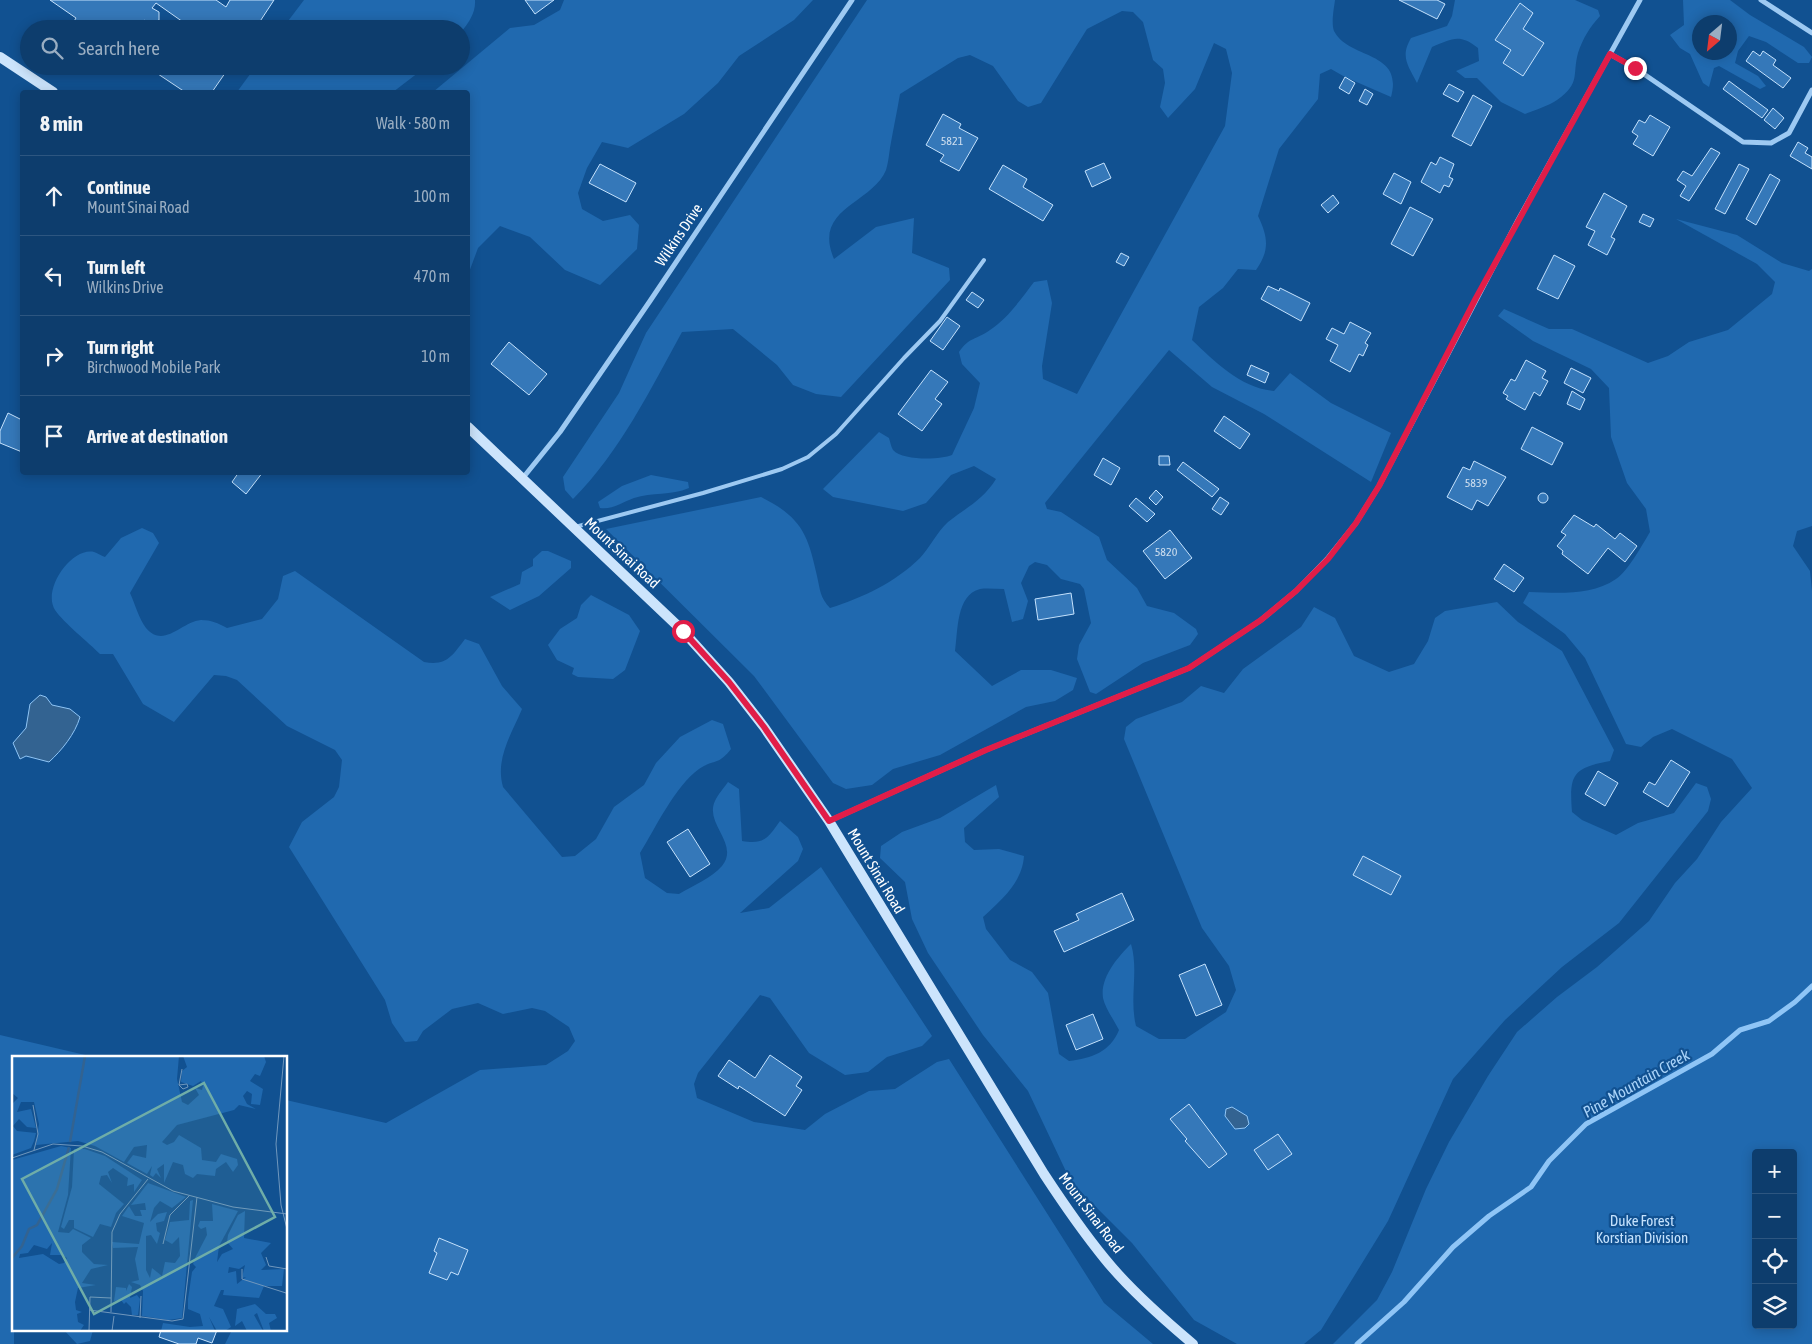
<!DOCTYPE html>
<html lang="en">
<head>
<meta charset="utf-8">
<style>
  :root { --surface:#0d3d6d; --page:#164472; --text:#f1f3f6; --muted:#9aaec2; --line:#2d5680 }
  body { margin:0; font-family:"Asap Condensed",sans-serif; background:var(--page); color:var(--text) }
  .controls { position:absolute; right:15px; bottom:15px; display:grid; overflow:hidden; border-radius:5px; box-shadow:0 2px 12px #0003 }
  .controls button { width:45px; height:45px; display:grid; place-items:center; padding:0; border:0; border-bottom:1px solid var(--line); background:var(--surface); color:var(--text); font:25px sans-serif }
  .compass { position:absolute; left:1692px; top:15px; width:45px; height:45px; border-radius:50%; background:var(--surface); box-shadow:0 2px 12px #0003; rotate:208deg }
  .stop { position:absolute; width:15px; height:15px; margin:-11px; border:4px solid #e11d48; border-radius:50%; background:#fff }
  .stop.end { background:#e11d48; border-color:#fff; box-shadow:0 1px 5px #0008 }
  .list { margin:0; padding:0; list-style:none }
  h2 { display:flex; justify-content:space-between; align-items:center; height:65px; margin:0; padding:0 20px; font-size:21px }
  h2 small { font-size:16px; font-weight:400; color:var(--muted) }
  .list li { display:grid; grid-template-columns:32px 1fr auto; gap:15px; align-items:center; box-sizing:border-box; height:80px; padding:0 20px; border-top:1px solid var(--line) }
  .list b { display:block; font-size:19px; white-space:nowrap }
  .list p { margin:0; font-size:16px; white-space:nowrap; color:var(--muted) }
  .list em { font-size:16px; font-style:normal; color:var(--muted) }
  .icon { flex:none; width:28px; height:28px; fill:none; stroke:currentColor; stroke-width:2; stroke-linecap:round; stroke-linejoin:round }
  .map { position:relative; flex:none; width:1812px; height:1344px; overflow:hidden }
  .search { position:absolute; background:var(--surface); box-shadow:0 2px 12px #0003; left:20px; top:20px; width:450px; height:55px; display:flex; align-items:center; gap:12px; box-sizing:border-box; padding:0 18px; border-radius:28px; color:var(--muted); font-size:19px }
  .panel { position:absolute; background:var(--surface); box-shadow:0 2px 12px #0003; left:20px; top:90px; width:450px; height:385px; border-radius:5px }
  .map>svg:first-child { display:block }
  .green { fill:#2069af; fill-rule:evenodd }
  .water { fill:#336391; stroke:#8fc5f6 }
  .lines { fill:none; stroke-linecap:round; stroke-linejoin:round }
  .stream { stroke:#8fc5f6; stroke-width:5 }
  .building { fill:#3578b9; stroke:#c5e2fd }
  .lane { stroke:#9dc9f2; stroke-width:4 }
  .street { stroke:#9dc9f2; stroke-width:5 }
  .secondary { stroke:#cce4fc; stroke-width:10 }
  .route { stroke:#e11d48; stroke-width:6 }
  .labels { text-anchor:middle; stroke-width:4.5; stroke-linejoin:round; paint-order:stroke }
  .number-label { font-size:12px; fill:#cde }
  .street-label { font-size:15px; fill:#fff; stroke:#115191 }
  .park-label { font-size:15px; fill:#c5e2fd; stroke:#115191 }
  .water-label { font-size:16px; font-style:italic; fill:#a9d3f9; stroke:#115191 }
  .inset-river { fill:none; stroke:#336391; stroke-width:2.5 }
  .inset-road { fill:none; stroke:#7097bd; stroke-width:1 }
  .view { fill:#6fada8; fill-opacity:0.15; stroke:#6fada8; stroke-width:2.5 }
  .inset-edge { fill:none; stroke:#fff; stroke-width:2.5 }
</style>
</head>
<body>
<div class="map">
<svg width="1812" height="1344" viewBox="0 0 1812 1344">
  <rect width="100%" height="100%" fill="#115191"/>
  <!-- green -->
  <path class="green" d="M304 0H475C476 12 469 23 461 32V29H282Z
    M564 0H813L794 20 739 56 718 83 684 114 628 148 602 142 587 168 578 193 582 209 603 221 630 215 639 225 637 249 600 285 565 270 530 237 500 226 478 248 468 275V92H433L510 28 534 25 560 10Z
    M867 0H1335C1334 8 1331 23 1334 31 1349 60 1404 50 1391 97L1345 77 1331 69 1320 74 1318 99 1279 149 1258 216C1268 237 1270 250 1256 270L1238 269 1223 288 1199 307 1192 340C1215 362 1241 388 1274 391L1290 373 1331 403 1391 433 1371 482 1264 414 1212 387 1169 350 1045 503 1047 509 1061 512 1099 537 1107 560 1137 588 1147 606 1174 613 1196 629 1198 634 1190 645 1143 663 1096 694 1090 692 1077 659 1079 645 1091 623 1084 589 1080 584 1061 579 1047 565 1035 562 1029 566 1021 583 1028 601 1023 619 1012 622 1004 589C996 589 987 588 980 589 956 595 958 631 955 651L992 686 1021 670H1051L1077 678 1073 690 1055 701 1026 707 940 755 893 769 872 785 846 789 833 783 754 676 606 529 761 497C801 517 808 534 817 576 820 589 820 598 830 608 864 597 894 583 920 558 930 547 937 532 948 522 967 507 983 500 996 479L974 466 951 475 926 503 903 511 833 497 823 489 879 432 889 438C890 441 891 447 893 450 903 461 940 460 952 455L974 408 980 383 962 364 959 352C969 337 976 340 990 330 1008 318 1021 299 1034 282L1047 280 1052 303 1042 366 1043 379 1077 394 1225 126 1232 73 1226 49 1214 43 1195 89 1168 118 1160 107 1165 83 1163 69 1153 60 1143 22 1133 12 1122 11 1087 29 1041 103 1028 107 1018 101 993 66 970 55 958 58 900 94C897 112 893 130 890 148 889 155 888 164 886 170 872 204 812 208 834 259L876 227 914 218 912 253 949 268 950 280 841 397 816 394 793 385 777 365 733 329 682 332C650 390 620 452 573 499L565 490 563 477 619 393 646 333Z
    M1455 0H1575L1598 10 1600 16C1590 27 1583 38 1578 53 1572 75 1581 83 1557 100 1548 106 1535 110 1525 114L1501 102 1477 78H1465L1456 71 1479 61 1478 48C1459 33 1452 39 1432 47L1417 83C1408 65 1400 57 1411 38L1447 26 1452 16Z
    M1683 0H1730L1750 15 1804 47 1812 57 1809 63H1798L1766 42 1749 36 1738 51 1735 63 1758 76 1766 86 1760 89 1719 66 1714 68 1709 87 1703 83 1690 54 1680 48 1670 35 1684 25ZM1700 22H1730V52H1700Z
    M256 66H427L393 92H237Z
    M1676 219 1737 235 1782 263 1809 271 1812 269V526L1797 531 1793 546 1810 571 1812 591V1344H1333L1377 1300 1392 1272 1426 1189 1449 1142 1488 1076 1517 1032 1557 997 1597 967 1649 921 1675 883 1697 859 1721 822 1752 788 1732 759 1672 729 1653 737 1641 747 1626 744 1585 658 1565 634 1523 603 1529 592C1558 593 1591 596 1616 579 1629 570 1642 545 1650 532L1646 509 1627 483 1611 437 1609 388 1591 369 1533 341 1498 316 1504 309 1549 329H1572L1648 363 1668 356 1689 342 1728 330 1772 294 1775 282 1757 264ZM1756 1153H1793V1325H1756Z
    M651 475 688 482 689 488C671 496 652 492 634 498 623 502 612 510 600 508L598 502 622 486Z
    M142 528 153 533 159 543 130 593C135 604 139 619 146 628 164 649 181 622 201 620 211 620 218 623 227 628L262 619 278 599 283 576 295 571 424 662C447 666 452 656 465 639L479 644 502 686 522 709C511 735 495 759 503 787L562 857 575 856 596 839 614 807 644 785 656 763 680 737 712 720 723 724 731 749C718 766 713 759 699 769 675 786 655 829 640 853L645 878 667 893 679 894C692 886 712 878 722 866 740 844 704 824 715 801 718 794 724 788 728 782L739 789 742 841C764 845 768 838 780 821L798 837 803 849 798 861 740 913 769 908 821 867 932 1036 922 1046 887 1057 868 1072 845 1075 809 1053 770 998 760 995 698 1073 694 1084 697 1098 754 1122 805 1130 825 1114 869 1091 895 1089 937 1062 949 1059 1104 1303 1153 1344H225L232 1330H286V1100L386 1123 480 1070 546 1065 568 1051 575 1041 569 1027 545 1011 532 1008 503 1014 478 1003 452 1009 423 1031 417 1041 405 1042 392 1023 385 1000 289 847 302 822 334 797 339 787 342 760 335 750 287 726 237 680 226 676 214 675 174 722 143 704 113 654H100C88 642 64 623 55 610 42 590 71 547 94 552 97 553 102 556 105 557L121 538Z
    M542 551H548L571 561V568L539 596 510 610 490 597 520 584 522 572 533 566V559Z
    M591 595 629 615 640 631 625 670 613 679 578 677 572 674 574 668 557 660 548 645 560 629 577 618 581 605Z
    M1497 602 1518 622 1562 651 1614 750 1610 761C1573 768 1569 774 1572 812L1582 820 1616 835 1638 823 1674 813 1696 783 1707 787 1711 799 1708 811 1619 923 1562 967 1505 1020 1453 1079 1388 1221 1321 1330 1304 1344H1237L1194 1320 1132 1243 1071 1182 1028 1091 983 1035 928 953 912 919 905 882 880 858 881 846 902 832 940 818 996 785 999 797 964 828 965 842 974 850 999 849 1024 856C1022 883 1002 899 983 917L986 929 1010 960 1032 972 1048 993 1059 1054 1069 1061C1092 1058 1110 1052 1119 1030 1114 1020 1105 1008 1103 998 1100 977 1118 957 1131 944 1139 971 1129 998 1136 1026L1159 1039H1185L1226 1012 1236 990 1229 966 1202 928 1124 739 1126 727 1136 719 1182 702 1201 686 1224 693 1243 669 1301 627 1314 607 1335 618 1354 656 1389 672 1414 664 1428 641 1435 618 1445 611Z
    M0 1035 98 1058H14V1344H0Z
    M64 1330H93L90 1341 77 1344Z"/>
  <!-- water -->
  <path class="water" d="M40 695 46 697 52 705 70 709 80 717C75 734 62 750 49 762L26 756 20 759 13 743 26 728 30 704Z
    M1232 1107 1247 1116 1249 1124 1245 1128 1235 1129 1225 1116 1226 1109Z"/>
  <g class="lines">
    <!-- stream -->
    <path class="stream" d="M1357 1344 1404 1302 1453 1247 1489 1216 1531 1187 1549 1161 1586 1124 1712 1054 1740 1030 1769 1021 1795 1002 1812 986"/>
  </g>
  <!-- building -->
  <path class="building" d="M50 0H216L226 7 230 0H274L255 29H193L156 3 152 8 159 12V20L150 24 144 20 141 25 147 29H74L71 26 76 18Z
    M525 0H554L535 14Z
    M1399 0H1437L1445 4 1437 19Z
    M1520 3 1533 13 1523 29 1544 43 1523 76 1503 63 1511 50 1495 40Z
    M1753 51 1760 56 1763 51 1776 60 1773 65 1791 78 1783 88 1746 61Z
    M146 66H230L212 92H185Z
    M1345 77 1355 83 1349 94 1339 88Z
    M1729 81 1768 110 1762 118 1723 89Z
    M1449 84 1464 92 1458 102 1443 94Z
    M1365 89 1373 94 1367 105 1359 101Z
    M1473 95 1492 106 1471 146 1452 136Z
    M1773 108 1784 118 1775 129 1764 120Z
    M943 114 961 124 959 128 978 138 959 171 940 161 944 155 926 145Z
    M1650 115 1670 127 1653 156 1633 144 1638 136 1632 132 1639 120 1645 123Z
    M1798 142 1808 148 1805 153 1812 157V169L1790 156Z
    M1711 148 1720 153 1689 201 1680 196 1686 186 1677 180 1683 171 1692 176Z
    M1440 157 1454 164 1449 177 1453 179 1449 187 1444 185 1440 193 1421 182 1431 162 1436 165Z
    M1104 163 1111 178 1092 187 1085 171Z
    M600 164 636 183 626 202 589 183Z
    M1739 164 1749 169 1725 214 1715 209Z
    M1003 165 1027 179 1023 187 1053 205 1043 221 989 189Z
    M1394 173 1411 182 1401 204 1383 194Z
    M1770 174 1780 180 1756 225 1746 219Z
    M1604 193 1627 206 1611 237 1615 239 1607 255 1588 245 1595 231 1586 227Z
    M1333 195 1339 203 1328 213 1321 205Z
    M1410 207 1433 219 1413 256 1391 244Z
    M1643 214 1654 219 1650 227 1639 222Z
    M1121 253 1129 257 1124 266 1116 262Z
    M1554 255 1575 266 1558 299 1537 289Z
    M1268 286 1279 291 1280 288 1310 303 1301 321 1261 299Z
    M972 292 984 300 978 308 966 300Z
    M947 317 960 326 943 350 930 341Z
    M1350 322 1371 333 1365 343 1368 345 1363 356 1359 354 1350 372 1330 361 1338 345 1326 339 1332 328 1344 334Z
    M509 342 547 374 529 395 491 364Z
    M1526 360 1546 371 1542 378 1548 381 1540 396 1534 392 1525 410 1506 399 1508 396 1503 393 1511 379 1515 381Z
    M1251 365 1269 373 1265 383 1247 375Z
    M1571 368 1591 378 1583 393 1564 383Z
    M931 370 948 382 935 399 942 404 922 431 898 414Z
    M1572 391 1585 399 1580 410 1567 404Z
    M8 413 22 420V452L0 443V431Z
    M1224 416 1250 434 1240 449 1214 431Z
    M1532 427 1563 443 1552 465 1521 449Z
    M1159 456H1169L1170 465H1159Z
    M1103 458 1120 468 1111 485 1094 475Z
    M1474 461 1506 477 1488 506 1477 500 1472 510 1447 497 1463 467 1470 470Z
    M1183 462 1219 489 1212 497 1177 470Z
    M239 472H263L246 494 232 482Z
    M1156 490 1163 497 1156 505 1149 498Z
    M1538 498a5 5 0 1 1 10 0a5 5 0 1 1-10 0Z
    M1220 497 1229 503 1221 515 1212 509Z
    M1136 498 1155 514 1147 522 1129 506Z
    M1574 515 1594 527 1596 524 1615 539 1620 533 1637 546 1625 562 1608 548 1588 574 1562 554 1563 551 1557 546 1566 535 1561 532Z
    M1170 530 1192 558 1165 579 1143 551Z
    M1504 564 1524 578 1514 592 1494 579Z
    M1071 593 1074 614 1038 620 1035 599Z
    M1671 760 1690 772 1668 807 1643 792 1649 782 1655 785Z
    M1598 771 1618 783 1605 806 1585 794Z
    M688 829 710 864 690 877 667 842Z
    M1363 856 1401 876 1391 895 1353 875Z
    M1122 893 1134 920 1064 952 1054 931 1079 920 1076 914Z
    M1205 964 1222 1005 1196 1016 1179 975Z
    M1093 1014 1103 1039 1076 1050 1066 1025Z
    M770 1055 802 1077 796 1086 802 1090 785 1116 739 1086 738 1089 718 1076 729 1060 755 1078Z
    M1189 1104 1227 1154 1209 1168 1185 1141 1187 1139 1170 1119Z
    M1278 1134 1292 1154 1268 1170 1254 1150Z
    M439 1238 468 1250 458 1275 451 1272 447 1280 429 1273 437 1253 434 1251Z
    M161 1330H217L212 1343 198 1338 196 1344H179L159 1337Z"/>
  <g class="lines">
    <!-- lane -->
    <path class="lane" d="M575 527 703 493 782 469 808 457 836 434 904 358 940 321 984 260"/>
    <!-- street -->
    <path class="street" d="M1761 0 1812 33
      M1610 54 1635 68 1743 142 1771 143 1789 133 1812 90
      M522 479 560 432 650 301 852 0
      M829 821 986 750 1189 668 1261 620 1296 591 1327 559 1356 523 1379 486 1518 220 1640 0"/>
    <!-- secondary -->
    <path class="secondary" d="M0 57 53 92
      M468 427 683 631 729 682 764 727 829 821 1044 1174C1063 1203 1083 1232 1105 1259 1130 1290 1162 1318 1193 1344"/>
  </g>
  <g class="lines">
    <!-- route -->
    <path class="route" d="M683 631 729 682 764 727 829 821 986 750 1189 668 1261 620 1296 591 1328 559 1356 523 1379 486 1476 298 1610 54 1635 68"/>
  </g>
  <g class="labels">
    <!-- number labels -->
    <g class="number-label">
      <text x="952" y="145">5821</text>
      <text x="1476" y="487">5839</text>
      <text x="1166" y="556">5820</text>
    </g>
    <!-- street labels -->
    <g class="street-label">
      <text transform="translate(679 235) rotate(-56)" y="5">Wilkins Drive</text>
      <text transform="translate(622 553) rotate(43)" y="5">Mount Sinai Road</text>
      <text transform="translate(876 871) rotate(59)" y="5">Mount Sinai Road</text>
      <text transform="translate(1091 1213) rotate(53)" y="5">Mount Sinai Road</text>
    </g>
    <!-- park labels -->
    <g class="park-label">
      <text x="1642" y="1226">Duke Forest<tspan x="1642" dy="17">Korstian Division</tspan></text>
    </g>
    <!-- water labels -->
    <g class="water-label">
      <text transform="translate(1636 1083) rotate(-30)" y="6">Pine Mountain Creek</text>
    </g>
  </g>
  <!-- overview -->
  <g transform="translate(12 1056)">
    <rect width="275" height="275" fill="#115191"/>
    <path d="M0 0H167L165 23 170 46 176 49 187 39 183 32 190 34 191 30 189 25 181 30 169 26 170 15 175 11 171 0H252L254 6 248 20 243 18 238 25 251 33 248 49 239 48 240 38 235 35 231 40 235 48 244 53 227 49 222 54 165 69 150 86 155 89 162 86 167 79 189 92 190 104 204 106 209 98 225 103 226 109 221 116 214 106 204 113 203 120 185 118 181 122 173 118 171 109 161 106 152 127V108L145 113 149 122 144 117 141 121 138 119 140 110 135 118 115 107 121 99 134 102 135 89 122 91 112 106 83 90 66 85 24 89 27 68 22 46H9L5 56 19 53 24 72 15 71 7 63 1 70 5 75 24 77 22 85 19 92 0 99V48L6 42 0 37ZM49 90 59 92 56 139 46 176 57 177 61 173 79 182 70 189V196L82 208 96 209 79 213 70 227 84 229 66 232 63 246 64 254 70 256 65 258 66 266 72 269 68 275H0V104ZM40 187 38 199H50L55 202 52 207 47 208 31 198 7 202 8 198 16 197 22 189 35 193ZM62 93H73L93 100 130 124 122 136V128L115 130 116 122 101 112 96 116 100 127 95 119 89 120 87 128 112 148 104 157 99 171 88 168 81 181 62 172V164H57L52 173 49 171 60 131ZM136 127 174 141 160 152 148 145 142 152 138 166 146 158 155 156 152 165 144 167 145 175 148 177 145 188 139 179 134 180V214L138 222 140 212 150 220 153 206 163 207 168 200 167 181 160 188 153 184 158 166 177 164 178 145 181 144 170 262 156 264 130 260 131 235 128 229 119 226 127 224 123 203 126 191 101 192 100 186 127 188 132 167 110 160 117 150 123 160H130L128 154H134L133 147 119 149ZM200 148 226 155 207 190 205 206 210 198 221 193 215 186 216 179 226 159 233 155 232 182 259 187 249 197 254 209 249 214 272 213 270 230H252L247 242 211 239 212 234H209L202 250 211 253 219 271 213 275H205L197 261 203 275H149L151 267 178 271 191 270 188 258 176 253V243L180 216 184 211 181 208 183 202 195 179 194 171 189 173 186 170 188 165H201ZM233 209 230 222 234 221 225 228 224 215 216 217 217 211 227 213ZM117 228 120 231 118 242 125 239 128 243 126 259H120L119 251 114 246 112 248 109 244 102 245 104 231 114 232V235ZM243 248 254 258H263L265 262 257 267 259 275H252L245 257 242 259 251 275H235L230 265 223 270 225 253Z" fill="#2069af" fill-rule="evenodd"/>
    <path class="inset-river" d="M58 86 73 0M0 202 10 190 17 173 25 169 45 133 57 91"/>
    <path class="inset-road" d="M272 0 264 88 269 149 275 173M167 29 175 28 176 31 171 33 167 29 170 13M21 49 26 78 22 94M0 102 41 88 70 90 90 96 161 135 221 151 275 158M151 188 158 159 178 139M254 201 257 210 275 213M230 213V223L274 237M275 232V267M77 254 160 265 171 263 185 141M99 256 100 176 108 158 136 123M128 262 129 240M77 275 78 241 99 242M100 275 102 260"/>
    <path class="view" d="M192 27 263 161 82 258 10 123Z"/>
    <rect width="275" height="275" class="inset-edge"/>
  </g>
</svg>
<div class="controls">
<button>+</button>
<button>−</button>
<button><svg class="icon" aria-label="locate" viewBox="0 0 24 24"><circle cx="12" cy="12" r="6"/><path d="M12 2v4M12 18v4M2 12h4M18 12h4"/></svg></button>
<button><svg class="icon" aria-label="layers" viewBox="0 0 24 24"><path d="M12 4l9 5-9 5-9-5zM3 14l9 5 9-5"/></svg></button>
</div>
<svg class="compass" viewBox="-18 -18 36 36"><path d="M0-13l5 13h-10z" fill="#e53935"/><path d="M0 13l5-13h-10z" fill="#9aaec2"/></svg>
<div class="stop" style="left:683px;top:631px"></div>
<div class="stop end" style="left:1635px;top:68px"></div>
<div class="search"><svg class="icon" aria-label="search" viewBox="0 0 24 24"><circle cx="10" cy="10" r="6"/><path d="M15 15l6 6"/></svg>Search here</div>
<section class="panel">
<h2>8 min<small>Walk · 580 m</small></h2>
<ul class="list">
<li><svg class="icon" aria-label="ahead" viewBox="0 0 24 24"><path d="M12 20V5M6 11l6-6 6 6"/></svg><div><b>Continue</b><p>Mount Sinai Road</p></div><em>100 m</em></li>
<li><svg class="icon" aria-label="left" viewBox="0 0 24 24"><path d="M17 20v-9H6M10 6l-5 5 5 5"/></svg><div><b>Turn left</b><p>Wilkins Drive</p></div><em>470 m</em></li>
<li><svg class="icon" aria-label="right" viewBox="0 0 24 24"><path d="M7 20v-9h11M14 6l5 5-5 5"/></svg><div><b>Turn right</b><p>Birchwood Mobile Park</p></div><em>10 m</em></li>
<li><svg class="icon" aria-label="arrive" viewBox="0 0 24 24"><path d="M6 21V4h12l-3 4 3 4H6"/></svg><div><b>Arrive at destination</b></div></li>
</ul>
</section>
</div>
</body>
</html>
